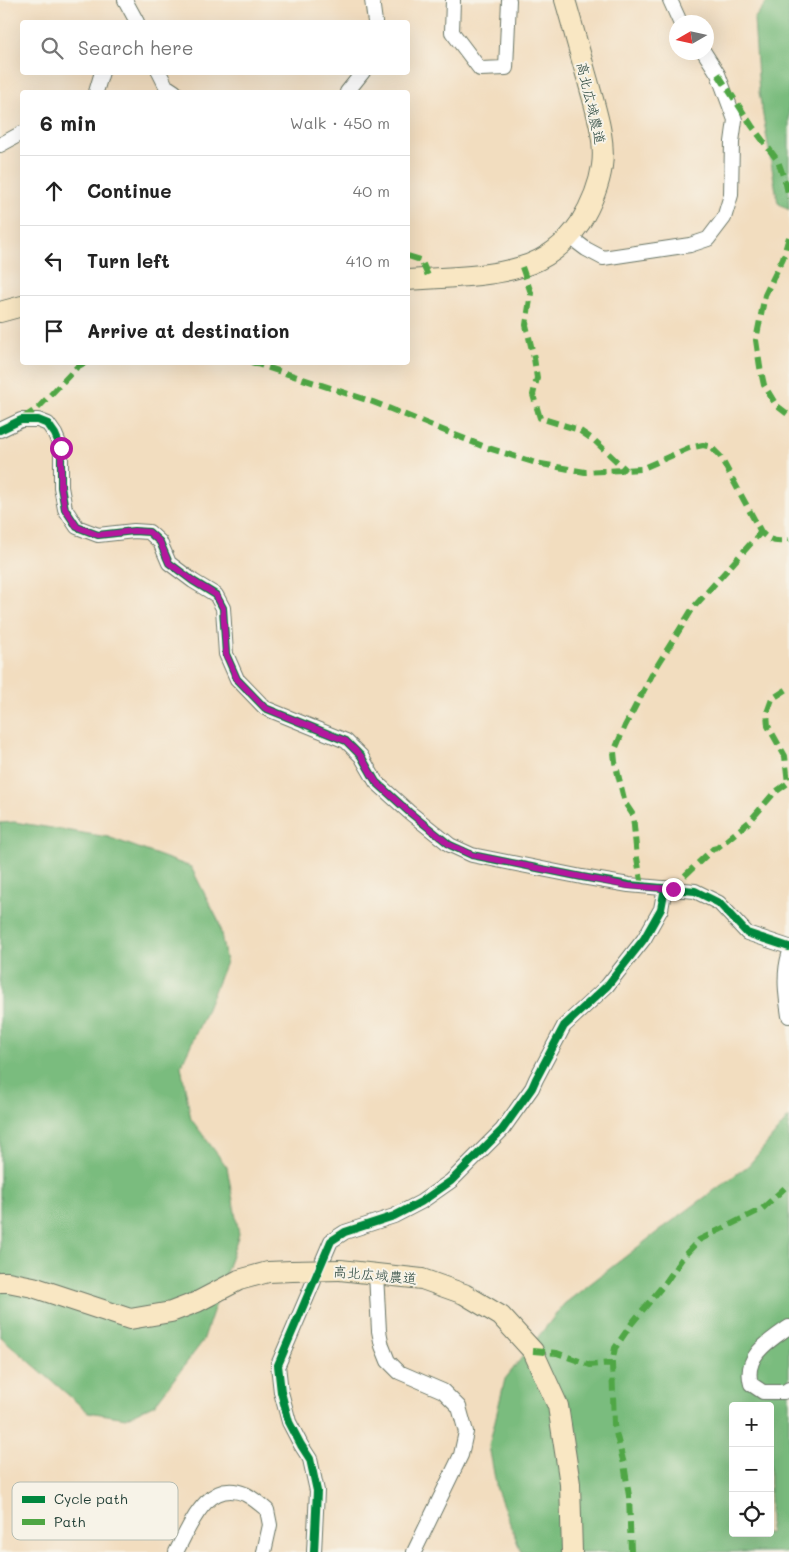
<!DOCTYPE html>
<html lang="en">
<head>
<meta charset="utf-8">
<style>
  :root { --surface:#fff; --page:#f2f2f2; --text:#222; --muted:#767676; --line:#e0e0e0 }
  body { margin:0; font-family:Mali,"Klee One",sans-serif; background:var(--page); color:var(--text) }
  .controls { position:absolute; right:15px; bottom:15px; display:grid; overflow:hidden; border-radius:5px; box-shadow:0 5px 20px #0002 }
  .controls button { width:45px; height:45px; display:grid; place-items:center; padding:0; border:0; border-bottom:1px solid var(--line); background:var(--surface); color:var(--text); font:25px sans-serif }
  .compass { position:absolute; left:669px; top:15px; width:45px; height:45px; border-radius:50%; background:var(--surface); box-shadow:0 5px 20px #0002; rotate:261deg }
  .stop { position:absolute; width:15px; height:15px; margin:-11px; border:4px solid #b5179e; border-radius:50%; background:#fff }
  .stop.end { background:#b5179e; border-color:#fff; box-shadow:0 1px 5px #0008 }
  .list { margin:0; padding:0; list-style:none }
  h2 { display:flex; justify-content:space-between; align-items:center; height:65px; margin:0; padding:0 20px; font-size:21px }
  h2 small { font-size:16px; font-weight:400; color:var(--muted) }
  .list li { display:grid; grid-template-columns:32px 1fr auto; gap:15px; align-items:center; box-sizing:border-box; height:70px; padding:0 20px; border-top:1px solid var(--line) }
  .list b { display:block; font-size:19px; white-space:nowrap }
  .list em { font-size:16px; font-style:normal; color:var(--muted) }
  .icon { flex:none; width:28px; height:28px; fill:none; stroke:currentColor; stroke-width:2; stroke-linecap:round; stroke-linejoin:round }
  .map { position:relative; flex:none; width:789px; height:1552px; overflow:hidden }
  .search { position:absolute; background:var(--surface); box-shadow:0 5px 20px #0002; left:20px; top:20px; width:390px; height:55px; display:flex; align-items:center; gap:12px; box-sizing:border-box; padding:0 18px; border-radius:5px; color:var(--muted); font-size:19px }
  .panel { position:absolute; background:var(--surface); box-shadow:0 5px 20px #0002; left:20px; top:90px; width:390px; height:275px; border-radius:5px }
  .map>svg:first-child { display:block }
  .forest { fill:#7abc7e; stroke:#4c7c59; fill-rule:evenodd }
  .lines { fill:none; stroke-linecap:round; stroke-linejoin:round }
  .street-casing { stroke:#697565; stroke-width:16 }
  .secondary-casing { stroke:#697565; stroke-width:22 }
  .street { stroke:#fff; stroke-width:14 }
  .secondary { stroke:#f9e7c3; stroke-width:20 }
  .secondary-bridge-casing { stroke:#697565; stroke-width:22; stroke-linecap:butt }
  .secondary-bridge { stroke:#f9e7c3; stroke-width:20 }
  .quiet { stroke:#4fa644; stroke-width:6; stroke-dasharray:12 6; stroke-linecap:butt }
  .cycleway-casing { stroke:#f7f3e8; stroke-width:11 }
  .cycleway { stroke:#00873e; stroke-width:8 }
  .route { stroke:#b5179e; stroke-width:6 }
  .labels { text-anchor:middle; stroke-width:4; stroke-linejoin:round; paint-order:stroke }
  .street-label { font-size:14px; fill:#1f3d34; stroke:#f7f3e8 }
  .key { fill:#f7f3e8; stroke:#b6bcb2; stroke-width:1 }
  .key-label { font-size:14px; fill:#1f3d34 }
</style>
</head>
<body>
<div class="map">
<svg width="789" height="1552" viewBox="0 0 789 1552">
  <rect width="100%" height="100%" fill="#f7f3e8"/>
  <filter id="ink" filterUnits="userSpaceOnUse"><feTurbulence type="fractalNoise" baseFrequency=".02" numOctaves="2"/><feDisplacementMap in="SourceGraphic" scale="10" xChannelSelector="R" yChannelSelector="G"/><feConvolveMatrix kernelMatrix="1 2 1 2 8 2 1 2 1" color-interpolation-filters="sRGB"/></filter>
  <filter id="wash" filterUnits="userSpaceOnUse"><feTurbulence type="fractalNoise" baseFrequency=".0096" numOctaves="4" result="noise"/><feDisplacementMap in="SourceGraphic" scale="20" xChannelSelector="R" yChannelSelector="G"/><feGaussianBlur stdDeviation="1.12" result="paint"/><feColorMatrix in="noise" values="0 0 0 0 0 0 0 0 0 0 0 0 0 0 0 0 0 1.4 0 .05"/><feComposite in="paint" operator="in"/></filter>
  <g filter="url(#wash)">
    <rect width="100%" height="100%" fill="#f2ddbf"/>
    <!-- forest -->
    <path class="forest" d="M768 0H789V210L778 203 759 92 754 19Z
      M14 822 108 837 191 867 219 922 226 962 204 1016 181 1066 191 1119 227 1167 239 1234 203 1341 155 1404 126 1418 88 1412 0 1336V823Z
      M789 1117V1552H521L497 1490 489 1446 505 1379 564 1304 656 1233 749 1165ZM733 1406H770V1533H733Z"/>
  </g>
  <g filter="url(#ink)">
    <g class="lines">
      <defs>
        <path id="street" d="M125 0 137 22
          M372 0 375 22
          M453 0 452 32 480 69 506 68 509 0
          M670 0 680 22
          M159 72 166 86 175 92
          M96 92 102 72
          M347 92 363 72
          M0 145 22 133
          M570 237 586 249 603 258 690 245 708 239 724 218 731 195 732 142 735 120 718 74 704 52
          M0 430 21 420H38L48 424 55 434 61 448V487L65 509 77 527 98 535 134 531 149 532 160 542 169 563 193 581 216 595 223 608 226 654 237 679 265 708 346 741 361 756 376 782 409 812 450 845 472 855 582 877 629 885 695 891 719 903 747 933 789 947
          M789 955C783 975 786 996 789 1016
          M376 1274 379 1331 382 1346 388 1361 399 1372 443 1391 459 1407 466 1432 461 1455 414 1552
          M789 1327C769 1341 743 1356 751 1384L763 1392H784L789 1389
          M176 1552C190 1526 207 1478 245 1494 253 1498 260 1504 267 1510L270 1525 264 1552
          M314 1552 317 1491 310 1459 301 1445 289 1422 281 1392 278 1365 331 1241 345 1232 394 1216 421 1202 451 1181 502 1130 532 1088 536 1079 564 1026 607 986 644 939 661 909 665 888"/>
        <path id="secondary" d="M408 280C445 277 484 278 521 267 545 260 566 244 580 223 591 205 599 187 602 166 606 138 595 108 588 81 580 54 573 27 565 0
          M0 312 22 306
          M340 1270 422 1279 464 1294 501 1316 533 1351 558 1406 570 1484 572 1552
          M0 1282H8L33 1287 130 1319 171 1312 197 1302 239 1280 268 1272 292 1271"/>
      </defs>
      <!-- street casing -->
      <use href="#street" class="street-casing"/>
      <!-- secondary casing -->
      <use href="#secondary" class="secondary-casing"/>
      <!-- street -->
      <use href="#street" class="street"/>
      <!-- secondary -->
      <use href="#secondary" class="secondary"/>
      <defs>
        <path id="secondary-bridge" d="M292 1271 340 1270"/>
      </defs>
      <!-- secondary-bridge casing -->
      <use href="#secondary-bridge" class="secondary-bridge-casing"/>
      <!-- secondary-bridge -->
      <use href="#secondary-bridge" class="secondary-bridge"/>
      <!-- quiet -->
      <path class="quiet" d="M718 74 752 126 778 161 786 184 789 198
        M789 237 783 258 765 295 756 340 760 367 764 385 776 405 789 415
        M408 256 421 260 429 278
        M522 267 531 293 526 325 534 358 537 378 533 395 540 418 579 430 595 441 626 470
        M251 362 373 402 485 447 536 463 585 472 641 469 689 448 703 445 711 447 720 456 761 532C769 541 777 543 789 540
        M23 418 37 409 77 367 86 362
        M642 886 637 858 633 815 625 803 615 762 614 752 625 726 654 671 693 608 761 532
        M673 889 677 883 713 849 717 848 749 822 774 793 788 783 785 756 768 726 767 713 772 699 789 688
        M533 1351 557 1353 590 1365 612 1363
        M631 1552 629 1496 624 1464 614 1425 612 1363 615 1348 632 1323 666 1282 683 1257 699 1240 762 1209 789 1184"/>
      <defs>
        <path id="cycleway" d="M0 430 21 420H38L48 424 55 434 61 448V487L65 509 77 527 98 535 134 531 149 532 160 542 169 563 193 581 216 595 223 608 226 654 237 679 265 708 346 741 361 756 376 782 409 812 450 845 472 855 582 877 629 885 695 891 719 903 747 933 789 947
          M314 1552 317 1491 310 1459 301 1445 289 1422 281 1392 278 1365 331 1241 345 1232 394 1216 421 1202 451 1181 502 1130 532 1088 536 1079 564 1026 607 986 644 939 661 909 665 888"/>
      </defs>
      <!-- cycleway casing -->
      <use href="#cycleway" class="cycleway-casing"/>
      <!-- cycleway -->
      <use href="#cycleway" class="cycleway"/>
    </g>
  </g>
  <g class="lines" filter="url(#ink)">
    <!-- route -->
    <path class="route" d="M61 448V488L65 509 77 527 98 535 134 531 149 532 160 542 169 563 193 581 216 595 223 608 226 654 237 679 265 708 346 741 361 756 376 782 409 812 450 845 472 855 582 877 629 886 673 889"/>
  </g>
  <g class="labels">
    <!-- street labels -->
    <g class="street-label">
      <text transform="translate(591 103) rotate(77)" y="5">高北広域農道</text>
      <text transform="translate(375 1275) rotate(5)" y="5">高北広域農道</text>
    </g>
  </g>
  <!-- legend -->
  <rect x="12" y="1482" width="166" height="58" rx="8" class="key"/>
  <rect x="22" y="1496" width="23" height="7" fill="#00873e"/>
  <rect x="22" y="1519" width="23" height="6" fill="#4fa644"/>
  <g class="key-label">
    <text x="54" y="1504">Cycle path</text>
    <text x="54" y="1527">Path</text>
  </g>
</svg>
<div class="controls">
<button>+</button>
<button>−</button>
<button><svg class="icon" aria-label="locate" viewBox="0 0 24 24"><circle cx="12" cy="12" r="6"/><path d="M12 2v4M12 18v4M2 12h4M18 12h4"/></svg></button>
</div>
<svg class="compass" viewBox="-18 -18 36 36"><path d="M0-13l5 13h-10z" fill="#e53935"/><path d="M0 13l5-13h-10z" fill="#767676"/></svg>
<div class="stop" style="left:61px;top:448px"></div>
<div class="stop end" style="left:673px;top:889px"></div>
<div class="search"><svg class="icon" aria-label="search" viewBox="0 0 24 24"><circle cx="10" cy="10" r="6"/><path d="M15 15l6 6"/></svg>Search here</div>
<section class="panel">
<h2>6 min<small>Walk · 450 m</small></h2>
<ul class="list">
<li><svg class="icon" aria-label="ahead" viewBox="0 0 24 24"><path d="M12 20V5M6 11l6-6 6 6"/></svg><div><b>Continue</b></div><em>40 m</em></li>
<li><svg class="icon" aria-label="left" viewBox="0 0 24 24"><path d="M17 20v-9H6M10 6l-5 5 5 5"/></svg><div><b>Turn left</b></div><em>410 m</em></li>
<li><svg class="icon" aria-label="arrive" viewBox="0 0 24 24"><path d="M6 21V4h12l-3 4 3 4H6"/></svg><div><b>Arrive at destination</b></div></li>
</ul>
</section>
</div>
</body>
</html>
